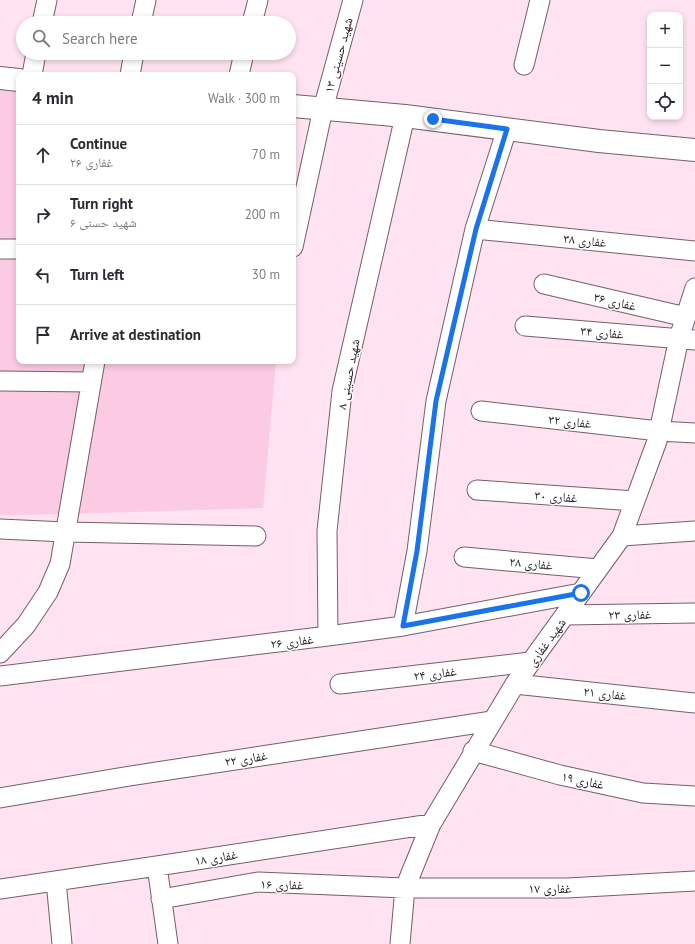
<!DOCTYPE html>
<html lang="en">
<head>
<meta charset="utf-8">
<style>
  :root { --surface:#fff; --page:#f2f2f3; --text:#2b2b33; --muted:#7c7c81; --line:#e1e1e2 }
  body { margin:0; font-family:"PT Sans","Noto Naskh Arabic",sans-serif; background:var(--page); color:var(--text) }
  .controls { position:absolute; right:12px; top:12px; display:grid; overflow:hidden; border-radius:8px; box-shadow:0 2px 6px #0003 }
  .controls button { width:36px; height:36px; display:grid; place-items:center; padding:0; border:0; border-bottom:1px solid var(--line); background:var(--surface); color:var(--text); font:20px sans-serif }
  .stop { position:absolute; width:12px; height:12px; margin:-9px; border:3px solid #1a73e8; border-radius:50%; background:#fff }
  .stop.end { background:#1a73e8; border-color:#fff; box-shadow:0 1px 4px #0008 }
  .list { margin:0; padding:0; list-style:none }
  h2 { display:flex; justify-content:space-between; align-items:center; height:52px; margin:0; padding:0 16px; font-size:17px }
  h2 small { font-size:13px; font-weight:400; color:var(--muted) }
  .list li { display:grid; grid-template-columns:26px 1fr auto; gap:12px; align-items:center; box-sizing:border-box; height:60px; padding:0 16px; border-top:1px solid var(--line) }
  .list b { display:block; font-size:15px; white-space:nowrap }
  .list p { margin:0; font-size:13px; white-space:nowrap; color:var(--muted) }
  .list em { font-size:13px; font-style:normal; color:var(--muted) }
  .icon { flex:none; width:22px; height:22px; fill:none; stroke:currentColor; stroke-width:2; stroke-linecap:round; stroke-linejoin:round }
  .map { position:relative; flex:none; width:695px; height:944px; overflow:hidden }
  .search { position:absolute; background:var(--surface); box-shadow:0 2px 6px #0003; left:16px; top:16px; width:280px; height:44px; display:flex; align-items:center; gap:10px; box-sizing:border-box; padding:0 14px; border-radius:22px; color:var(--muted); font-size:15px }
  .panel { position:absolute; background:var(--surface); box-shadow:0 2px 6px #0003; left:16px; top:72px; width:280px; height:292px; border-radius:8px }
  .map>svg:first-child { display:block }
  .green { fill:#fbcbe4 }
  .lines { fill:none; stroke-linecap:round; stroke-linejoin:round }
  .street-casing { stroke:#765e6a; stroke-width:21 }
  .secondary-casing { stroke:#765e6a; stroke-width:24 }
  .street { stroke:#fff; stroke-width:19 }
  .secondary { stroke:#fff; stroke-width:22 }
  .route { stroke:#1a73e8; stroke-width:5 }
  .labels { text-anchor:middle; stroke-width:3; stroke-linejoin:round; paint-order:stroke }
  .street-label { font-size:13px; fill:#292025; stroke:#fff }
</style>
</head>
<body>
<div class="map">
<svg width="695" height="944" viewBox="0 0 695 944">
  <rect width="100%" height="100%" fill="#ffe3f1"/>
  <!-- green -->
  <path class="green" d="M0 89 19 91V361H276L263 508 68 514 0 515Z"/>
  <g class="lines">
    <defs>
      <path id="street" d="M42 23 47 0
        M141 23 146 0
        M252 23 258 0
        M524 65 540 0
        M32 75 36 53
        M130 75 134 53
        M239 75 244 53
        M475 229 695 251
        M293 247 323 109 353 0
        M0 249H19
        M544 284 686 317
        M525 326 695 340
        M0 381 91 382
        M481 411 659 431 695 433
        M477 490 635 501
        M0 529 66 532 256 536
        M622 536 695 531
        M464 557 598 569
        M565 615 695 613
        M403 626 417 551 436 401 475 229 507 129
        M328 636 327 531 342 391 405 116
        M0 653 26 625 48 592 60 564 95 361
        M0 676 328 636 403 626 581 593
        M340 684 530 662
        M515 684 695 703
        M473 751 560 775 643 793 695 796
        M0 798 130 776 492 721
        M157 866 168 944
        M56 881 62 944
        M0 889 157 866 431 824
        M161 899 258 882 405 888H567L695 881
        M400 944 405 888 431 824 515 684 622 536 657 441 679 338 695 288"/>
      <path id="secondary" d="M0 78 19 80
        M293 106 405 116 599 141 695 150"/>
    </defs>
    <!-- street casing -->
    <use href="#street" class="street-casing"/>
    <!-- secondary casing -->
    <use href="#secondary" class="secondary-casing"/>
    <!-- street -->
    <use href="#street" class="street"/>
    <!-- secondary -->
    <use href="#secondary" class="secondary"/>
  </g>
  <g class="lines">
    <!-- route -->
    <path class="route" d="M433 119 507 129 476 229 436 401 417 551 403 626 581 593"/>
  </g>
  <g class="labels">
    <!-- street labels -->
    <g class="street-label">
      <text transform="translate(338 55) rotate(-75)" y="5">شهید حسینی ۱۳</text>
      <text transform="translate(585 240) rotate(6)" y="5">غفاری ۳۸</text>
      <text transform="translate(615 301) rotate(13)" y="5">غفاری ۳۶</text>
      <text transform="translate(602 332) rotate(5)" y="5">غفاری ۳۴</text>
      <text transform="translate(348 374) rotate(-79)" y="5">شهید حسینی ۸</text>
      <text transform="translate(570 421) rotate(6)" y="5">غفاری ۳۲</text>
      <text transform="translate(556 496) rotate(4)" y="5">غفاری ۳۰</text>
      <text transform="translate(531 563) rotate(5)" y="5">غفاری ۲۸</text>
      <text transform="translate(630 614) rotate(-1)" y="5">غفاری ۲۳</text>
      <text transform="translate(292 641) rotate(-7)" y="5">غفاری ۲۶</text>
      <text transform="translate(546 642) rotate(-54)" y="5">شهید غفاری</text>
      <text transform="translate(435 673) rotate(-7)" y="5">غفاری ۲۴</text>
      <text transform="translate(605 693) rotate(6)" y="5">غفاری ۲۱</text>
      <text transform="translate(246 758) rotate(-9)" y="5">غفاری ۲۲</text>
      <text transform="translate(583 780) rotate(12)" y="5">غفاری ۱۹</text>
      <text transform="translate(216 857) rotate(-9)" y="5">غفاری ۱۸</text>
      <text transform="translate(282 884) rotate(1)" y="5">غفاری ۱۶</text>
      <text x="550" y="893">غفاری ۱۷</text>
    </g>
  </g>
</svg>
<div class="controls">
<button>+</button>
<button>−</button>
<button><svg class="icon" aria-label="locate" viewBox="0 0 24 24"><circle cx="12" cy="12" r="6"/><path d="M12 2v4M12 18v4M2 12h4M18 12h4"/></svg></button>
</div>
<div class="stop" style="left:581px;top:593px"></div>
<div class="stop end" style="left:433px;top:119px"></div>
<div class="search"><svg class="icon" aria-label="search" viewBox="0 0 24 24"><circle cx="10" cy="10" r="6"/><path d="M15 15l6 6"/></svg>Search here</div>
<section class="panel">
<h2>4 min<small>Walk · 300 m</small></h2>
<ul class="list">
<li><svg class="icon" aria-label="ahead" viewBox="0 0 24 24"><path d="M12 20V5M6 11l6-6 6 6"/></svg><div><b>Continue</b><p>غفاری ۲۶</p></div><em>70 m</em></li>
<li><svg class="icon" aria-label="right" viewBox="0 0 24 24"><path d="M7 20v-9h11M14 6l5 5-5 5"/></svg><div><b>Turn right</b><p>شهید حسنی ۶</p></div><em>200 m</em></li>
<li><svg class="icon" aria-label="left" viewBox="0 0 24 24"><path d="M17 20v-9H6M10 6l-5 5 5 5"/></svg><div><b>Turn left</b></div><em>30 m</em></li>
<li><svg class="icon" aria-label="arrive" viewBox="0 0 24 24"><path d="M6 21V4h12l-3 4 3 4H6"/></svg><div><b>Arrive at destination</b></div></li>
</ul>
</section>
</div>
</body>
</html>
